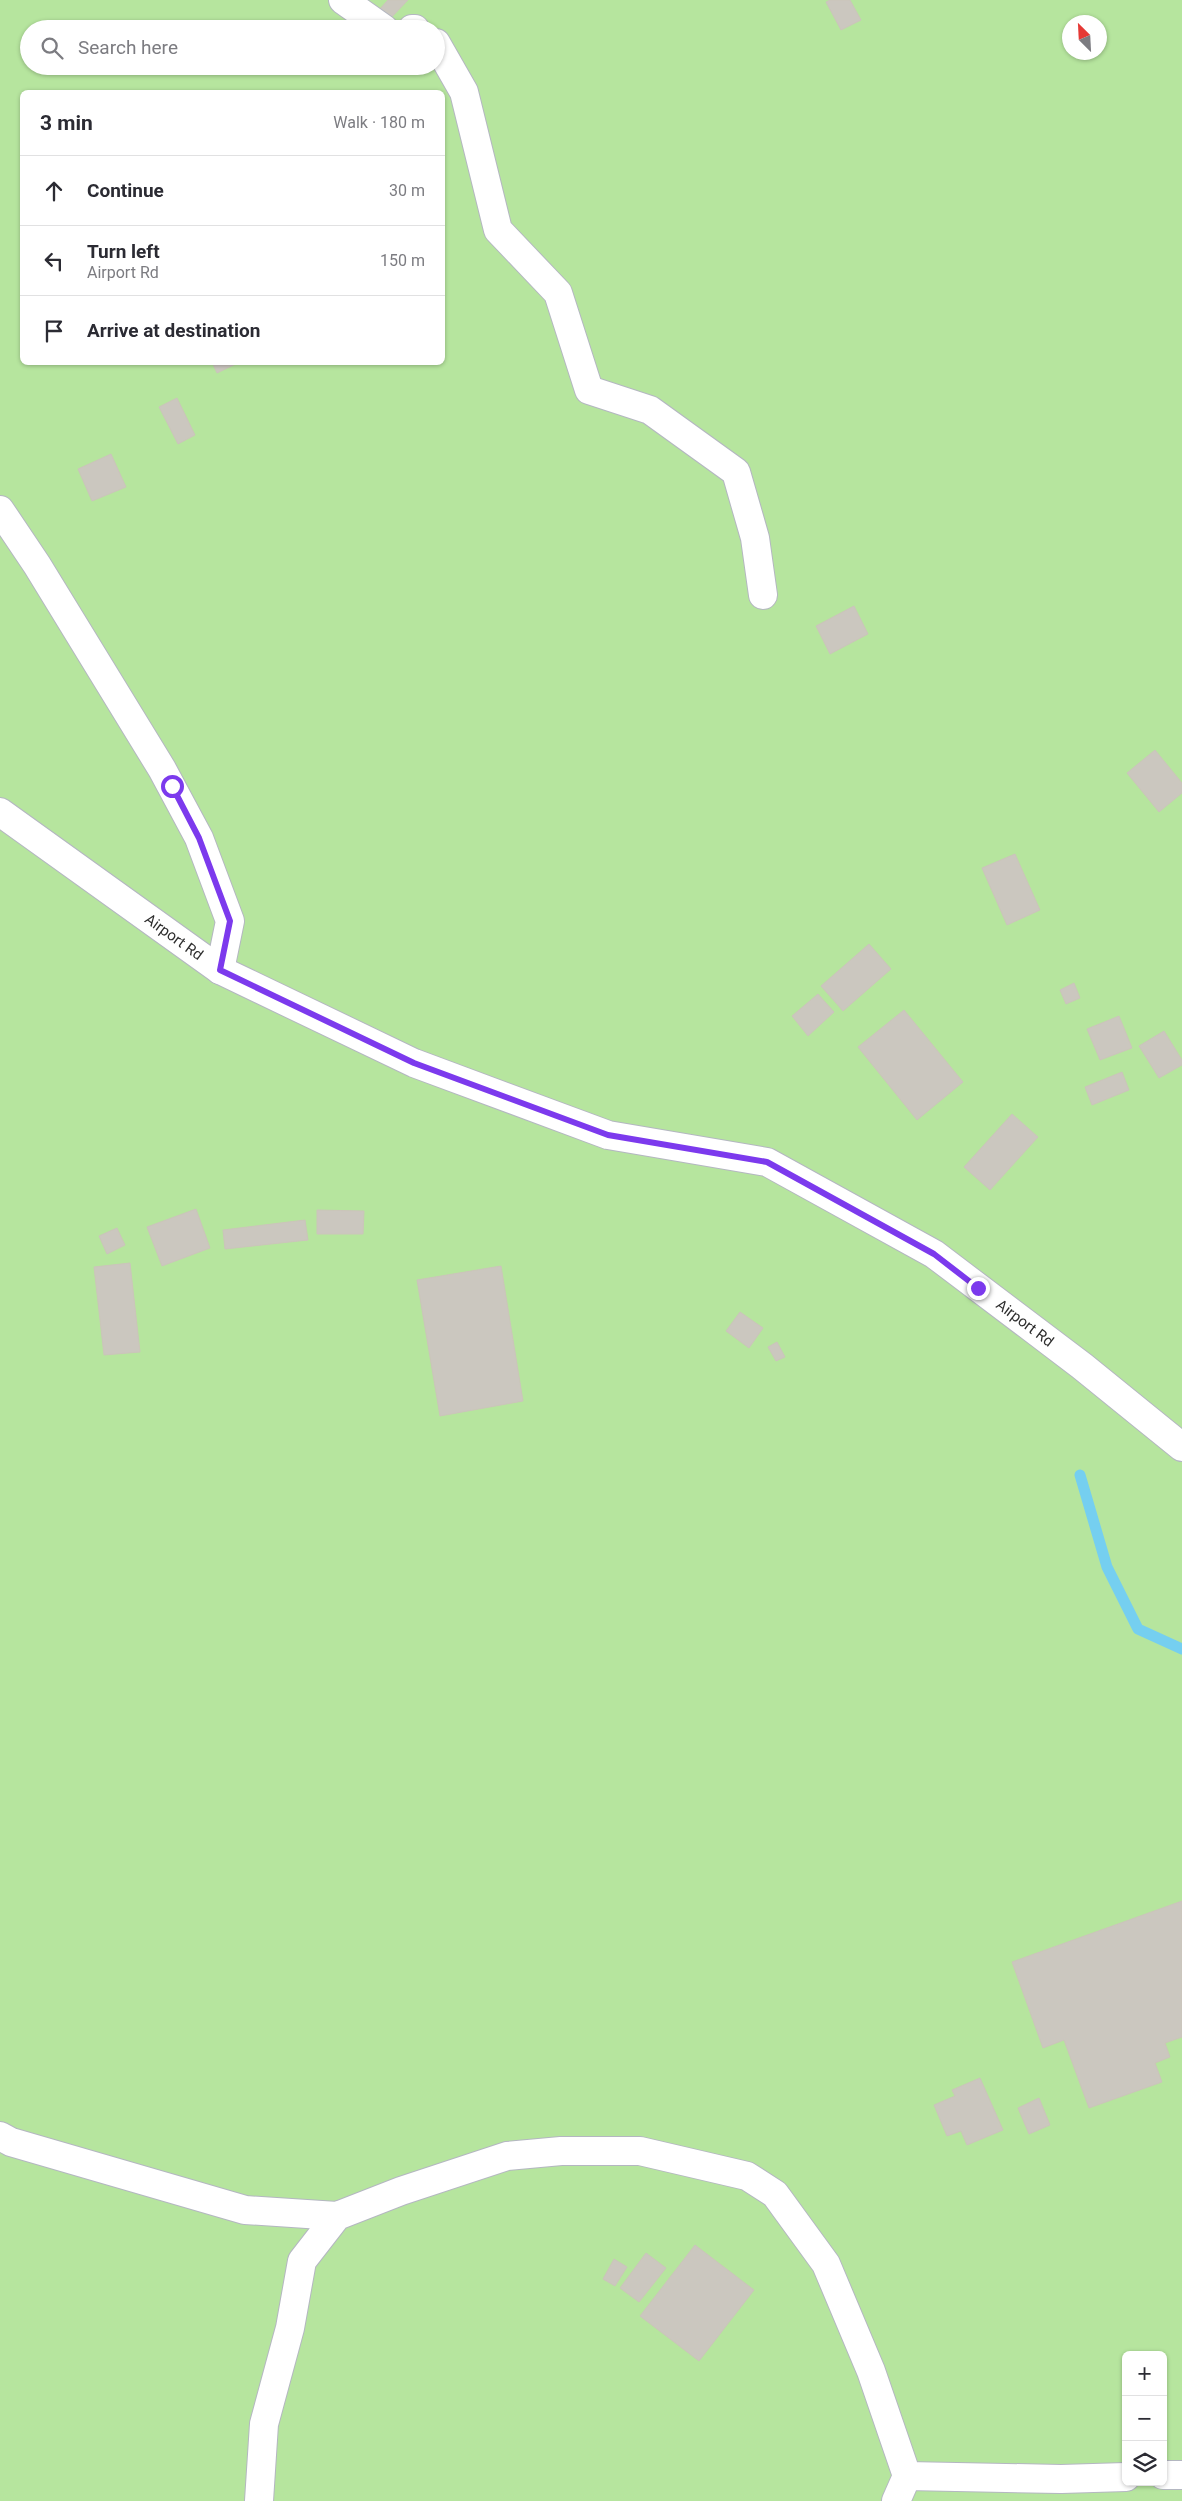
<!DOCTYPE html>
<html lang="en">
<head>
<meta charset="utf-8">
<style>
  :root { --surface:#fff; --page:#f7f7f7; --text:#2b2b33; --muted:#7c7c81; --line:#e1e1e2 }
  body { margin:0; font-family:Roboto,sans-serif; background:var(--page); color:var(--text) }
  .controls { position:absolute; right:15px; bottom:15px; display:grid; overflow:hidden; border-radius:8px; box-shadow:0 1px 4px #0004 }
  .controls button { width:45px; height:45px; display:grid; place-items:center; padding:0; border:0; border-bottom:1px solid var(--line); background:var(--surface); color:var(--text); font:25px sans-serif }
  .compass { position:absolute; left:1062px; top:15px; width:45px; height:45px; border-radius:50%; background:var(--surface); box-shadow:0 1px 4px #0004; rotate:336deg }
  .stop { position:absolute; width:15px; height:15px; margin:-11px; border:4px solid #7c3aed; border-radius:50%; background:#fff }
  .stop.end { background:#7c3aed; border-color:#fff; box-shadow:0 1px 5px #0008 }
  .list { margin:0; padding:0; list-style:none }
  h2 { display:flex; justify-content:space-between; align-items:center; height:65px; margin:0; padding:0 20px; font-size:21px }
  h2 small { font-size:16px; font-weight:400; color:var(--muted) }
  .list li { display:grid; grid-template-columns:32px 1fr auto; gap:15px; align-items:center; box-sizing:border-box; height:70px; padding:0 20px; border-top:1px solid var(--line) }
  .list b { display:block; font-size:19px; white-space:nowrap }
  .list p { margin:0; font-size:16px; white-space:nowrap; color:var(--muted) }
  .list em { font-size:16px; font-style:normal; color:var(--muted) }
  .icon { flex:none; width:28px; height:28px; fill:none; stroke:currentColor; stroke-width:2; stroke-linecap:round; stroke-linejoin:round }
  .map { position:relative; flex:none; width:1182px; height:2501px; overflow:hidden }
  .search { position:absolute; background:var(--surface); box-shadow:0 1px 4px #0004; left:20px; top:20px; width:425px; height:55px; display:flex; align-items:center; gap:12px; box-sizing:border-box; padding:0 18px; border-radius:28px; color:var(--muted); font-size:19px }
  .panel { position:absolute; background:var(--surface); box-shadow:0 1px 4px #0004; left:20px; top:90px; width:425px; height:275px; border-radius:8px }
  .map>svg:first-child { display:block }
  .green { fill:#b6e59e; fill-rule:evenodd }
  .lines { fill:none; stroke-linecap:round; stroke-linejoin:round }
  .stream { stroke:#75cff0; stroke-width:11 }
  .building { fill:#cbc7bf; stroke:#cbc5ba }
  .minor-casing { stroke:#b4b7c1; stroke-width:30 }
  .secondary-casing { stroke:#b4b7c1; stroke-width:30 }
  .minor { stroke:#fff; stroke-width:28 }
  .secondary { stroke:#fff; stroke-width:28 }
  .route { stroke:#7c3aed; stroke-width:6 }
  .labels { text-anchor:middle; stroke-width:4; stroke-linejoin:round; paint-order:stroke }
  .street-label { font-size:15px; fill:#2e2e2e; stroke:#fff }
</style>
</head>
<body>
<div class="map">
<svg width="1182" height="2501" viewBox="0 0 1182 2501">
  <rect width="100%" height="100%" fill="#efe9e1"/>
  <!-- green -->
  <path class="green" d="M0 0H1182V2501H0ZM1070 22H1100V52H1070ZM29 29H436V66H29ZM22 92H442V362H22ZM1126 2355H1163V2482H1126Z"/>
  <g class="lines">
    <!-- stream -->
    <path class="stream" d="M1080 1475 1107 1567 1138 1629 1182 1649"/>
  </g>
  <!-- building -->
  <path class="building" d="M388 0H408L388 21 377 12Z
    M830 0H850L861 20 841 30 826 2Z
    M212 362H240L217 373Z
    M177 398 195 435 178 444 159 407Z
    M111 454 126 487 92 501 78 469Z
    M854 606 868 634 830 654 816 626Z
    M1155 750 1182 783V793L1159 812 1127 773Z
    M1015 854 1040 910 1007 925 982 868Z
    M869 944 891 969 843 1011 821 986Z
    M1074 983 1080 998 1066 1004 1060 990Z
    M818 994 834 1012 808 1036 792 1016Z
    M904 1010 963 1082 917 1120 858 1047Z
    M1119 1016 1132 1048 1100 1060 1087 1029Z
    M1164 1031 1182 1060V1065L1159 1078 1139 1046Z
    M1122 1072 1129 1090 1092 1105 1085 1087Z
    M1012 1114 1038 1137 990 1190 964 1167Z
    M196 1209 210 1248 162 1266 147 1227Z
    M317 1210 364 1211 363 1234H317Z
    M305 1220 308 1240 225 1249 223 1230Z
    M117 1228 125 1245 107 1254 99 1236Z
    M130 1263 140 1352 104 1355 94 1267Z
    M501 1266 523 1401 440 1416 417 1280Z
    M740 1312 763 1328 749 1348 726 1331Z
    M777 1342 785 1357 776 1361 768 1347Z
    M1182 1901V2037L1165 2043 1170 2057 1155 2063 1162 2082 1089 2108 1064 2040 1043 2048 1012 1962Z
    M980 2078 1003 2130 967 2145 961 2131 947 2136 934 2105 955 2096 952 2090Z
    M1039 2098 1050 2125 1029 2134 1018 2108Z
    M695 2245 754 2290 699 2361 640 2316Z
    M646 2253 666 2268 639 2302 620 2288Z
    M614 2259 627 2267 615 2286 603 2279Z"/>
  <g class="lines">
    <defs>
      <path id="minor" d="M343 0 384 29
        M412 29H415
        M436 43 464 92 498 230 558 293 589 390 650 410 736 472 755 538 763 595
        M0 510 37 565 162 769 199 838 230 921 220 970
        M0 2136 11 2142 245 2210 337 2216 401 2191 507 2156 561 2151H640L747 2176 775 2194 826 2264 871 2371 907 2476 896 2501
        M1163 2475H1182
        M907 2476 1061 2479 1126 2477
        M259 2501 264 2424 290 2328 302 2261 337 2216"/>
      <path id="secondary" d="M0 812 220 970 414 1063 608 1135 767 1162 934 1254 1082 1366 1182 1447"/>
    </defs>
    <!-- minor casing -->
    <use href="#minor" class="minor-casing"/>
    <!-- secondary casing -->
    <use href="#secondary" class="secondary-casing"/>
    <!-- minor -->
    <use href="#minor" class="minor"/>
    <!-- secondary -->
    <use href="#secondary" class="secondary"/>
  </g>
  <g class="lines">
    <!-- route -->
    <path class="route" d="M172 786 199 838 230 921 220 970 414 1063 608 1135 767 1162 934 1254 978 1288"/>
  </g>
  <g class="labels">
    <!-- street labels -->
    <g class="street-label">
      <text transform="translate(174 937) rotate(36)" y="5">Airport Rd</text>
      <text transform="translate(1025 1323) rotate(37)" y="5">Airport Rd</text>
    </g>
  </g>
</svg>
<div class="controls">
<button>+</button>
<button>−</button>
<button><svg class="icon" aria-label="layers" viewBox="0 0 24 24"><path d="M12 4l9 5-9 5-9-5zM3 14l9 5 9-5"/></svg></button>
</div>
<svg class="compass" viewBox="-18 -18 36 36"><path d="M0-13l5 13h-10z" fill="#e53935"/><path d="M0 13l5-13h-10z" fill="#7c7c81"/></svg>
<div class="stop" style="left:172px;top:786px"></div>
<div class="stop end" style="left:978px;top:1288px"></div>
<div class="search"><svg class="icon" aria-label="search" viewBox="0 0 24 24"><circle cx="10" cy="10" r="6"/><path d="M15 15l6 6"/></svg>Search here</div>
<section class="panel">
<h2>3 min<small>Walk · 180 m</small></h2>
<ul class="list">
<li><svg class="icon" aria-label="ahead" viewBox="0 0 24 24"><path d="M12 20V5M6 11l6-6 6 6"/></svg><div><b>Continue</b></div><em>30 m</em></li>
<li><svg class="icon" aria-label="left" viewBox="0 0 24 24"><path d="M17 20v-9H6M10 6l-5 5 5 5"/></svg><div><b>Turn left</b><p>Airport Rd</p></div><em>150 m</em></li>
<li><svg class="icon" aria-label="arrive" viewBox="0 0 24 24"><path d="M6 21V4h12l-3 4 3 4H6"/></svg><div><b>Arrive at destination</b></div></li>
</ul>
</section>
</div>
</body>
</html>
